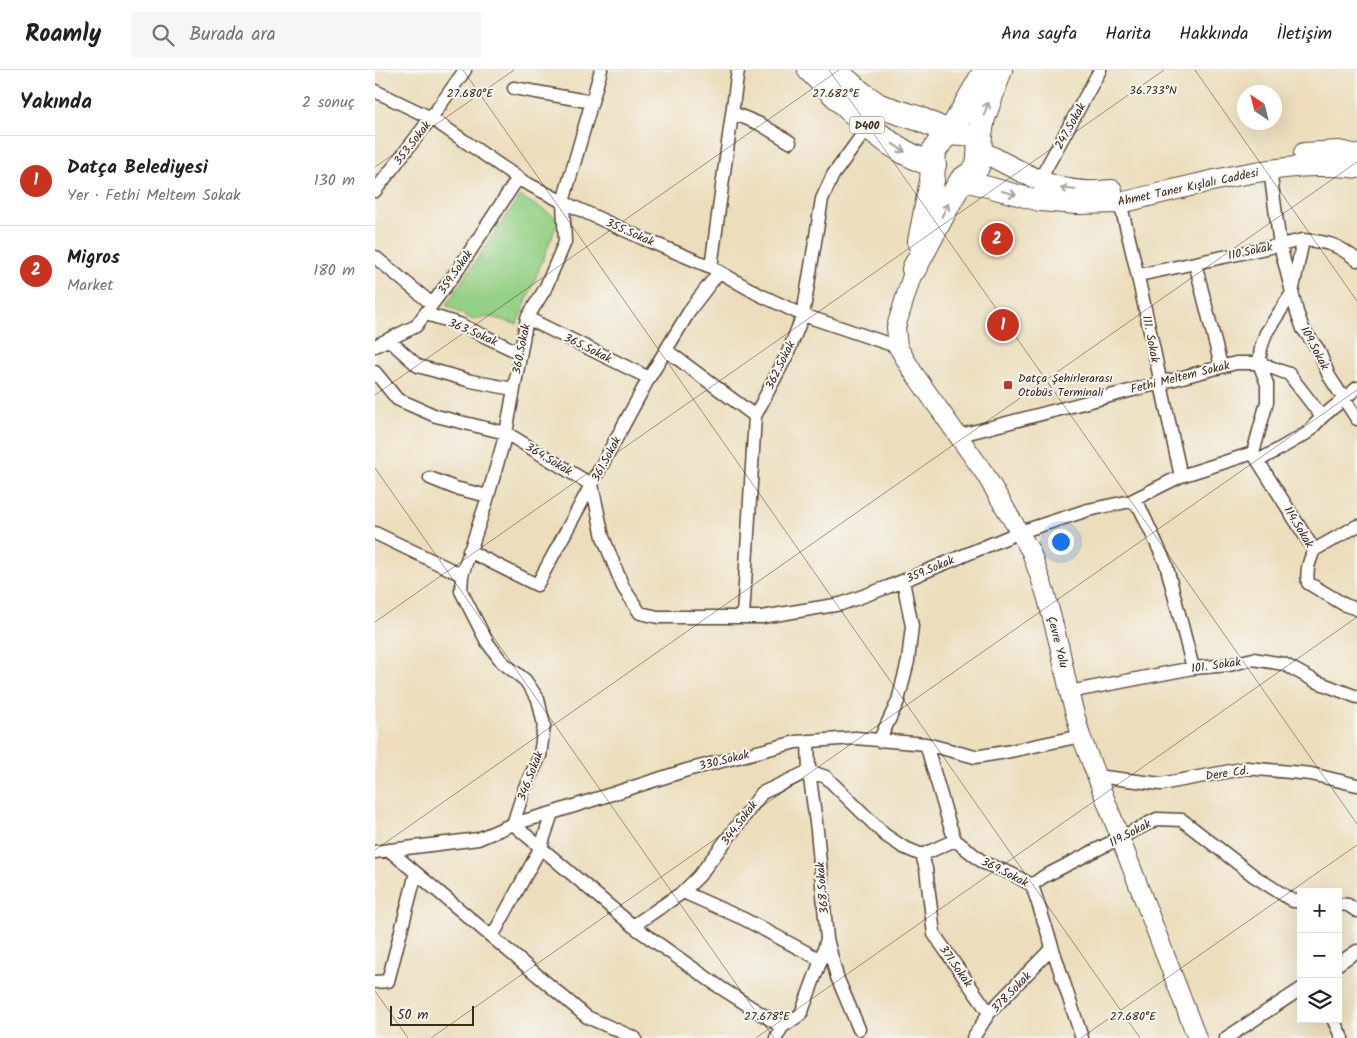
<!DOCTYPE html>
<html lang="tr">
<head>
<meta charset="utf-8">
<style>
  :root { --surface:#fff; --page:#f6f6f6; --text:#202124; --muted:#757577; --line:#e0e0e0; --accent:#c8321e }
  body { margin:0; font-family:Kalam,sans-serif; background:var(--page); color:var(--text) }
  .controls { position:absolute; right:15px; bottom:15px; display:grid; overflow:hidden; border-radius:0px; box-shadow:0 5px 20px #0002 }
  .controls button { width:45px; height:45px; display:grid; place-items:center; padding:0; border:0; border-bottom:1px solid var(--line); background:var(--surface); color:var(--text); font:25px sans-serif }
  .compass { position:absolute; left:862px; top:15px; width:45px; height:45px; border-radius:50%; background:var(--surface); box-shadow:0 5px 20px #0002; rotate:325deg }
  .scale { position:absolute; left:15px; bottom:12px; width:84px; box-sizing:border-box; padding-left:5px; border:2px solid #3b2a1e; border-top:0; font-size:14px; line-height:18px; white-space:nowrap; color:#3b2a1e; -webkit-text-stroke:4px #f6f6f2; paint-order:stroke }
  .you { position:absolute; left:685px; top:471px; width:18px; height:18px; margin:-12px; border:4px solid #fff; border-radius:50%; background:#1a73e8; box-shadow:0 0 0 8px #1a73e833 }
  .badge { display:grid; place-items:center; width:32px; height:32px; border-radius:50%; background:var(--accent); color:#fff; font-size:16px; font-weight:700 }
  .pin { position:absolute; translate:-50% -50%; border:2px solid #fff; box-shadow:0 1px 5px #0006 }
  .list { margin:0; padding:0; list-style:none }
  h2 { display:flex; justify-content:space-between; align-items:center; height:65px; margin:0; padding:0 20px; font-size:21px }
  h2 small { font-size:16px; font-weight:400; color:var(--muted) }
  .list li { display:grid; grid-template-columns:32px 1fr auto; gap:15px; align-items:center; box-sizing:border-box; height:90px; padding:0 20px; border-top:1px solid var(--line) }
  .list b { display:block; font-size:19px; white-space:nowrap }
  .list p { margin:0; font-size:16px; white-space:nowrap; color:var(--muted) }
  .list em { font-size:16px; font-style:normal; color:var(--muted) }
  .icon { flex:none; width:28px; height:28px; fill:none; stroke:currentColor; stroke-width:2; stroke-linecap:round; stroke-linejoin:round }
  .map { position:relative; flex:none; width:982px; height:968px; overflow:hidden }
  header { display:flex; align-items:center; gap:30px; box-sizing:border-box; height:70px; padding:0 25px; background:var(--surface); border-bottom:1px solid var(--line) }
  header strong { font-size:24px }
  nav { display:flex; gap:28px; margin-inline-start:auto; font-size:18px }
  .search { width:350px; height:45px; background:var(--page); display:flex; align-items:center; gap:12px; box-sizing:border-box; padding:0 18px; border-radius:0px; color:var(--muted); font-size:19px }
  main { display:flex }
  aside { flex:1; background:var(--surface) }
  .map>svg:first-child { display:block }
  .green { fill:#94d085; stroke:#687d52 }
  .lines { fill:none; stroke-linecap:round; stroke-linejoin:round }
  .street-casing { stroke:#564536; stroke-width:15 }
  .secondary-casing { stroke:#564536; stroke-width:20 }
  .primary-casing { stroke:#564536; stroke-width:22 }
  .highway-casing { stroke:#564536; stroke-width:26 }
  .street { stroke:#fff; stroke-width:12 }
  .secondary { stroke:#fff; stroke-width:18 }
  .primary { stroke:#fff; stroke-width:20 }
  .highway { stroke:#fff; stroke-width:24 }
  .oneway { stroke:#a79f9a }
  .ticks { fill:none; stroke:#3b2a1e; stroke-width:1; stroke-opacity:0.45 }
  .poi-dot { fill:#c8321e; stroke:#f6f6f2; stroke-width:2 }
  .labels { text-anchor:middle; stroke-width:4; stroke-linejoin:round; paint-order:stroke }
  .shield { fill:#f6f6f2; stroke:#73675e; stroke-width:1 }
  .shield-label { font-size:11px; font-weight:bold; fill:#3b2a1e }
  .street-label { font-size:12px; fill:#3b2a1e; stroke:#f6f6f2 }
  .poi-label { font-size:12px; fill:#3b2a1e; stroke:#f6f6f2; text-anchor:start }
  .ticks-label { font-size:12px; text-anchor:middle; fill:#3b2a1e; stroke:#f6f6f2; stroke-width:4; stroke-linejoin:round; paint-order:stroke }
</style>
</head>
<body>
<header>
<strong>Roamly</strong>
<div class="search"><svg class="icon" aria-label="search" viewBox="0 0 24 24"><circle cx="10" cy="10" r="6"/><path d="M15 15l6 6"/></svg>Burada ara</div>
<nav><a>Ana sayfa</a><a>Harita</a><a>Hakkında</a><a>İletişim</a></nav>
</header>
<main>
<aside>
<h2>Yakında<small>2 sonuç</small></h2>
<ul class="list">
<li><span class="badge">1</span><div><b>Datça Belediyesi</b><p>Yer · Fethi Meltem Sokak</p></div><em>130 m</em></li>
<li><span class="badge">2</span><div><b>Migros</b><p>Market</p></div><em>180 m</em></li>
</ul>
</aside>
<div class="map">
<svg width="982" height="968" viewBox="0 0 982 968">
  <rect width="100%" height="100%" fill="#f6f6f2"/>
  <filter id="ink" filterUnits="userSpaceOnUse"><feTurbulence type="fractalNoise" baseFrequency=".02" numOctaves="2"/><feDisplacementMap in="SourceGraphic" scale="10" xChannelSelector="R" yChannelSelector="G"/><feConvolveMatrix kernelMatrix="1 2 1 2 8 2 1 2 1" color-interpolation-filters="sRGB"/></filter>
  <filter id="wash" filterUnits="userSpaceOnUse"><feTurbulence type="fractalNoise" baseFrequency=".0096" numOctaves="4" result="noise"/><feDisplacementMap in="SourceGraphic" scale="20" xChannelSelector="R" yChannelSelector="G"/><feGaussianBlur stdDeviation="1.12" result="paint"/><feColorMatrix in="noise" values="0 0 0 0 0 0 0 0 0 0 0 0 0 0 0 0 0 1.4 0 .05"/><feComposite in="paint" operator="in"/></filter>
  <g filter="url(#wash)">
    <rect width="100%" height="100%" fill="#ecdebc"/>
    <!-- green -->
    <path class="green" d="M145 126 184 149 142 254 115 247 98 250 71 235Z"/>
  </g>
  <g filter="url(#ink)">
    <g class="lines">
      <defs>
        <path id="street" d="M139 18 217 32
          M0 21 56 48 149 112 188 132 269 169 336 197 383 224 428 245 523 277
          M358 43 385 54 415 72
          M895 100 905 175 922 242 928 259 943 279 954 306 982 349
          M664 111 725 0
          M0 121 56 48 90 0
          M745 133C769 223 785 315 806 406
          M0 187 57 234
          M820 193 846 296
          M336 197 363 0
          M764 205 928 170C953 172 962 174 982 190
          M51 244 84 254 145 283
          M152 248 274 308
          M14 270 43 296 96 311 138 319
          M0 276 41 256 84 198 143 108
          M291 280 380 346
          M0 302 22 329 61 346 131 363 217 415 228 467 248 517 265 543 283 547H387L466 534 513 517 645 462 713 440 756 431 806 406 878 383 892 332V314L884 293 886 278 891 263 917 223 928 170
          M582 366 861 293H884L914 304 947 347 982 318
          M878 383 939 480C934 492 931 500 933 513L970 535 982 539
          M883 391 932 363 947 347
          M55 408 80 418 113 426
          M756 431 765 438 791 494 818 598
          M0 463 87 505
          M939 480 982 456
          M94 481 162 515 274 308 317 237 344 202
          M368 547 380 346 412 285 428 245 447 129 458 105 493 57
          M694 622 818 598 854 595 878 589 909 594 940 611 982 627
          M433 671 434 701 442 760 452 869 462 907 484 959
          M504 671 523 631 533 591 537 556 528 511
          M551 674 574 753 580 770 609 793 637 804 657 815 707 968
          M721 706 786 714 872 698 936 704 982 715
          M138 754 150 717 165 686 169 655 163 629 150 610 127 592 112 572 86 521 87 505 111 433 131 363 152 248 170 219 190 172 188 132 226 0
          M138 754 258 856 346 918 407 957 426 944 446 890 452 869
          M14 780 117 867 166 777 177 743
          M0 782 103 769 138 754 177 743 312 700 421 672 480 668 551 674 600 687 631 682 706 666
          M547 785 551 799 559 864 614 943
          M657 815 668 807 782 749 807 750 879 806 918 831H926
          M308 822 369 849 446 890
          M963 834 973 835 982 841
          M258 856 308 822 324 806 387 723 434 701 451 707 510 765 528 777 547 785 580 770
          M117 867 212 947 260 968
          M963 894 982 881
          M0 912 13 911 41 803
          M958 949 967 968
          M401 968 407 957
          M598 968 614 943 677 878
          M851 968 926 919"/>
        <path id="secondary" d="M539 199 521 257 523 277 538 302 610 404 656 482 671 525 685 579 694 622 706 666 822 968"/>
        <path id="primary" d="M604 80C651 103 681 127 737 120
          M929 83 964 81 982 85
          M587 110 665 131 702 134 745 133C810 118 874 98 940 96 954 96 968 95 982 98"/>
        <path id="highway" d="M435 0C472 36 508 79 559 95
          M459 0 488 25 504 36 545 49 575 63 587 64
          M545 171 557 111 559 81 567 69 575 63 611 0
          M539 199 578 125 587 110 597 103 602 97 604 89 605 64 608 48 625 0"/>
      </defs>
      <!-- street casing -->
      <use href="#street" class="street-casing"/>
      <!-- secondary casing -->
      <use href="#secondary" class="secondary-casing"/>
      <!-- primary casing -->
      <use href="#primary" class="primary-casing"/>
      <!-- highway casing -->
      <use href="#highway" class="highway-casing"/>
      <!-- street -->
      <use href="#street" class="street"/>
      <!-- secondary -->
      <use href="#secondary" class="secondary"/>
      <!-- primary -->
      <use href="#primary" class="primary"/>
      <!-- highway -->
      <use href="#highway" class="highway"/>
    </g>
    <!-- one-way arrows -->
    <defs><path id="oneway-shaft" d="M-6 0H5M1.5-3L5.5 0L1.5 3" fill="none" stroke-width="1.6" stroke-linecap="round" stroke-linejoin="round" transform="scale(1.25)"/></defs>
    <g class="oneway">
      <use href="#oneway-shaft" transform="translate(611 39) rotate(-71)"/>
      <use href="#oneway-shaft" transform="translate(524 78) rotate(33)"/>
      <use href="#oneway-shaft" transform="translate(693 119) rotate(-175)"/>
      <use href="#oneway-shaft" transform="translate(634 123) rotate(15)"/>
      <use href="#oneway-shaft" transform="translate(570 140) rotate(-63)"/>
    </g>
  </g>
  <!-- ticks -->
  <path class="ticks" d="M88 0 765 968M454 0 982 754M820 0 982 231M0 97 139 0M0 325 464 0M0 398 399 968M0 552 789 0M0 780 982 92M0 921 33 968M56 968 982 320M381 968 982 547M706 968 982 775"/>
  <!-- markers -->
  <rect class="poi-dot" x="628" y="310" width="10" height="10" rx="2.5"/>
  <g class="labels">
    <!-- shield labels -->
    <rect class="shield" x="474.5" y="46.5" width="35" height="17" rx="4"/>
    <g class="shield-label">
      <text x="492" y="59">D400</text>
    </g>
    <!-- street labels -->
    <g class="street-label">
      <text transform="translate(695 56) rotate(-61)" y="4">247.Sokak</text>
      <text transform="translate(37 73) rotate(-52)" y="4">353.Sokak</text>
      <text transform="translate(813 117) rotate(-12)" y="4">Ahmet Taner Kışlalı Caddesi</text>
      <text transform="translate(255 162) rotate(24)" y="4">355.Sokak</text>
      <text transform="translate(875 181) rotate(-12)" y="4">110.Sokak</text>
      <text transform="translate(80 202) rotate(-55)" y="4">359.Sokak</text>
      <text transform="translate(98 262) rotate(23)" y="4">363.Sokak</text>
      <text transform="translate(776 269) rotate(79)" y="4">111. Sokak</text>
      <text transform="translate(213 278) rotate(26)" y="4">365.Sokak</text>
      <text transform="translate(940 278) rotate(62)" y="4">109.Sokak</text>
      <text transform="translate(146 279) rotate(-79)" y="4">360.Sokak</text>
      <text transform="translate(405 295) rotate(-64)" y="4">362.Sokak</text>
      <text transform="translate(805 307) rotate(-14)" y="4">Fethi Meltem Sokak</text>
      <text transform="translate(174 389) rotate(31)" y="4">364.Sokak</text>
      <text transform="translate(231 389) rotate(-62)" y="4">361.Sokak</text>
      <text transform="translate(924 457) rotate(59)" y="4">114.Sokak</text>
      <text transform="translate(555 499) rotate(-23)" y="4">359.Sokak</text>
      <text transform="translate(683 572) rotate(76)" y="4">Çevre Yolu</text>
      <text transform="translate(841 595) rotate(-8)" y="4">101. Sokak</text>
      <text transform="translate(349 690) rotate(-14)" y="4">330.Sokak</text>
      <text transform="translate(852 703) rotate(-8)" y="4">Dere Cd.</text>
      <text transform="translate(155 706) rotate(-69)" y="4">346.Sokak</text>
      <text transform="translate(364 753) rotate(-53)" y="4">344.Sokak</text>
      <text transform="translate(755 763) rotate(-28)" y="4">119.Sokak</text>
      <text transform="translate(630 802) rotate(27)" y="4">369.Sokak</text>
      <text transform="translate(447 818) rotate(-95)" y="4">368.Sokak</text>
      <text transform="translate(581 896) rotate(55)" y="4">371.Sokak</text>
      <text transform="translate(636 922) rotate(-46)" y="4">378.Sokak</text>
    </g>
    <!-- poi labels -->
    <g class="poi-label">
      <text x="643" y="312">Datça Şehirlerarası<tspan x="643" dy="14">Otobüs Terminali</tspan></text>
    </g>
  </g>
  <g class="ticks-label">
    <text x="778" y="24">36.733°N</text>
    <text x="95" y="27">27.680°E</text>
    <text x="461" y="27">27.682°E</text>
    <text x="392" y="950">27.678°E</text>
    <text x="758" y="950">27.680°E</text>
  </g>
</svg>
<div class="controls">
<button>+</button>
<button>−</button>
<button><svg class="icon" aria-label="layers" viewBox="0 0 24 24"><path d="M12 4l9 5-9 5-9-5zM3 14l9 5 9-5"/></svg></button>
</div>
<svg class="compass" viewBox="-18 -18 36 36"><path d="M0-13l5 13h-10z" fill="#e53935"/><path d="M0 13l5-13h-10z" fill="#757577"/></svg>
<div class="scale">50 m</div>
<div class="you"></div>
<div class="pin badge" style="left:628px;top:255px">1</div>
<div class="pin badge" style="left:622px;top:169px">2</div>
</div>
</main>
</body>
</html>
